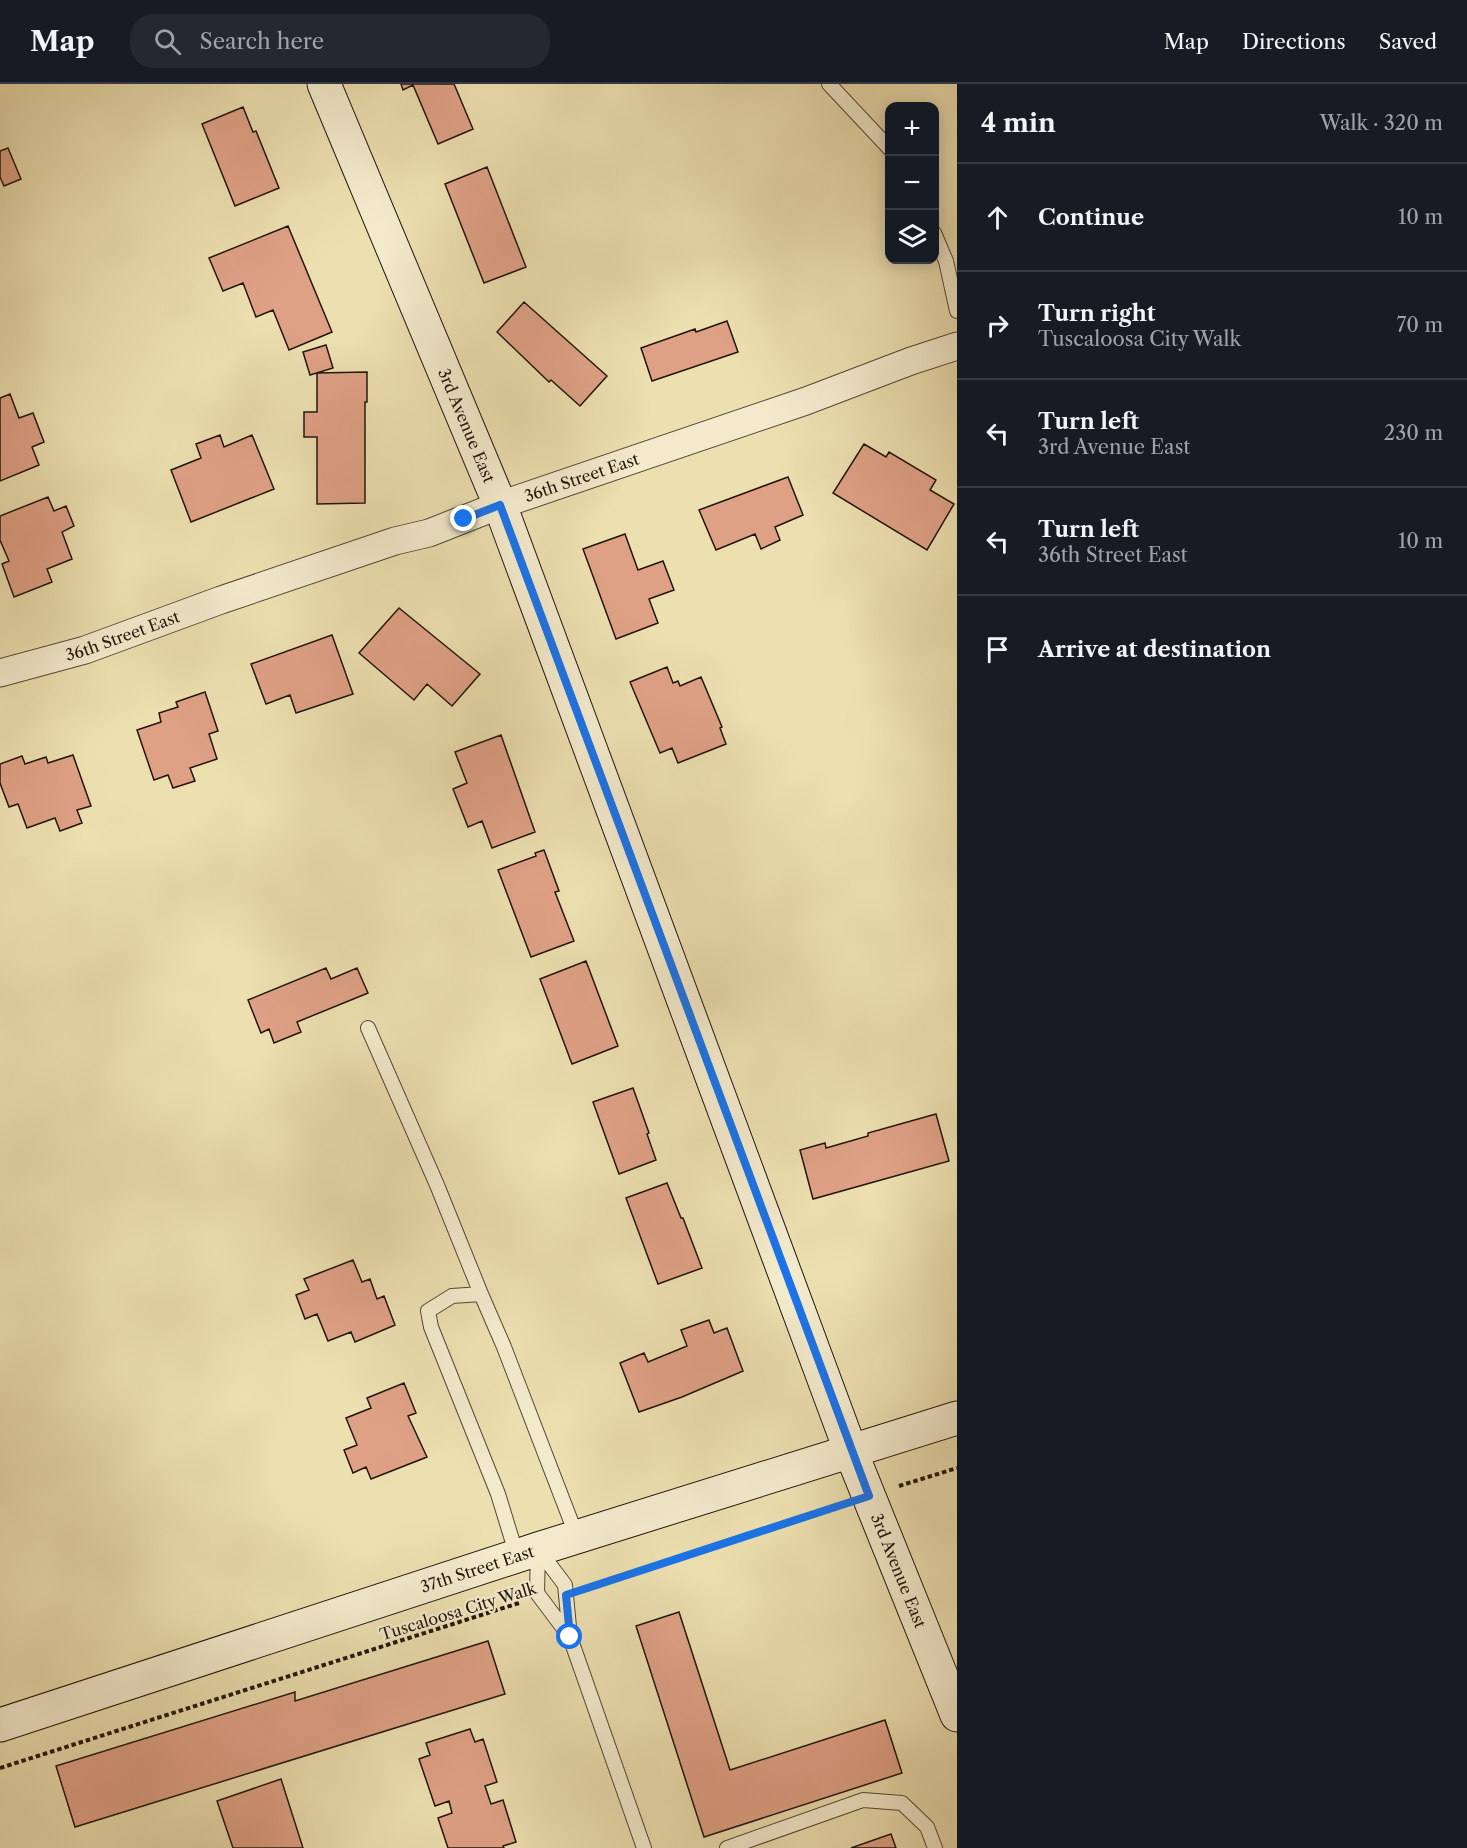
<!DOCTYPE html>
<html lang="en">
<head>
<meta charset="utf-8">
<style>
  :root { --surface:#171b24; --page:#242831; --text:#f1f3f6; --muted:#9ea1a6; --line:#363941 }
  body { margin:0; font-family:"Libre Caslon Text",serif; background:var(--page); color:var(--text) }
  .controls { position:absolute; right:18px; top:18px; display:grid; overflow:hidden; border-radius:12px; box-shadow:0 3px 15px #0003 }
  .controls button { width:54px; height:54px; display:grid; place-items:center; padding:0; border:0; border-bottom:2px solid var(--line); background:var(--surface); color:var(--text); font:30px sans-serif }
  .stop { position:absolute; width:18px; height:18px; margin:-14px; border:4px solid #1a73e8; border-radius:50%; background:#fff }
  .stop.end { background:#1a73e8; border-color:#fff; box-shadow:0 2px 6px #0008 }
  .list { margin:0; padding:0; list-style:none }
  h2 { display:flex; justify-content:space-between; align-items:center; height:78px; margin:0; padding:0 24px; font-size:26px }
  h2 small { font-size:20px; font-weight:400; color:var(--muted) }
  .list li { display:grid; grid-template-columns:39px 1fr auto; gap:18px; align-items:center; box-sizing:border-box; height:108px; padding:0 24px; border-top:2px solid var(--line) }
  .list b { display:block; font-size:22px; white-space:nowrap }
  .list p { margin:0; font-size:20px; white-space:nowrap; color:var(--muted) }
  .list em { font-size:20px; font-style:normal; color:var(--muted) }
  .icon { flex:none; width:33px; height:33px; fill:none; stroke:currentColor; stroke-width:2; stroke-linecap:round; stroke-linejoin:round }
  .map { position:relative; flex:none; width:957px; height:1764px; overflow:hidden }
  header { display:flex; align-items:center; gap:36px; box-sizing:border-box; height:84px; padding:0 30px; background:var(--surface); border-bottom:2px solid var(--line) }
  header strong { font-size:28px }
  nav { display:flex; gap:33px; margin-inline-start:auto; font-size:21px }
  .search { width:420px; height:54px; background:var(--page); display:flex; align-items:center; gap:15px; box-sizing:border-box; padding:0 21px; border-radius:24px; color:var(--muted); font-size:22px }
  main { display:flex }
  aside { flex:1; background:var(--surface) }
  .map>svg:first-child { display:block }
  .building { fill:#dfa186; stroke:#21150d; stroke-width:1.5 }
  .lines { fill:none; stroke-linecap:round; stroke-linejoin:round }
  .lane-casing { stroke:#544836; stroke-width:16 }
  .street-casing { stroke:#544836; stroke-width:29 }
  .secondary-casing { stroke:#21150d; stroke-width:35 }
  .path { stroke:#21150d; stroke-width:4; stroke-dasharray:4.5 3; stroke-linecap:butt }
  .lane { stroke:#f3eacc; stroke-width:14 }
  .street { stroke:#f3eacc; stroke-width:27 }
  .secondary { stroke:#f3eacc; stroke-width:33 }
  .route { stroke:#1a73e8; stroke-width:8 }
  .labels { text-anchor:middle; stroke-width:4.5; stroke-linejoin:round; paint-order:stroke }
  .street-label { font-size:16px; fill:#21150d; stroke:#f3eacc }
</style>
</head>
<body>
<header>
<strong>Map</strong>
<div class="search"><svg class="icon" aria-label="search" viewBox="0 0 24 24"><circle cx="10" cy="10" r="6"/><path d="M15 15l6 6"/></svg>Search here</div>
<nav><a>Map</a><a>Directions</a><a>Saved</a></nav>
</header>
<main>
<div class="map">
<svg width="957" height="1764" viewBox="0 0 957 1764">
  <rect width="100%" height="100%" fill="#ecdfb0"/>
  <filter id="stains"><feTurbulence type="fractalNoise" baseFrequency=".00333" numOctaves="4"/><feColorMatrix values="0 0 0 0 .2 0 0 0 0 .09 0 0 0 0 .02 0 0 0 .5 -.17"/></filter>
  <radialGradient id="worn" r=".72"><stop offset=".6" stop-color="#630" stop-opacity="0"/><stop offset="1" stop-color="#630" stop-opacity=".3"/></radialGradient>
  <!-- building -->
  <path class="building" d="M401 0H454L473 45 438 60 413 1 403 6Z
    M243 23 253 48 256 47 279 104 235 122 202 40Z
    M8 64 21 95 4 102 0 93V67Z
    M487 83 526 183 484 199 445 100Z
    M288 142 332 248 289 266 273 226 256 233 243 199 223 207 209 174Z
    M524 218 607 292 580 322 551 296 549 298 497 248Z
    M727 237 738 268 652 297 641 264 695 245 696 248Z
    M326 261 333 284 310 291 303 268Z
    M367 288V318H365V419L317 420V353H304V328H317V289Z
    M10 310 19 334 33 329 44 358 32 363 39 381 0 397V314Z
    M220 351 224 363 252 351 274 405 191 438 171 386 201 374 196 360Z
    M864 360 886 373 889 368 936 396 930 406 954 420 927 466 833 409Z
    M788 393 803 431 775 443 780 456 761 465 755 450 716 466 699 426Z
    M48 413 54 427 66 422 74 442 62 448 72 475 47 485 52 498 14 513 2 480 9 477 0 456V432Z
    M625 450 638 486 663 477 674 506 649 515 658 539 616 555 583 465Z
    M399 524 480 590 452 622 427 600 414 616 359 569Z
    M332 551 353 610 296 629 290 611 266 620 251 580Z
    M667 583 673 599 678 597 680 602 701 593 722 643 720 644 726 660 678 679 672 664 660 669 630 598Z
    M205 608 218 647 209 650 217 675 190 684 195 697 173 704 168 691 154 696 137 646 161 638 159 629 178 623 176 618Z
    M501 651 535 748 492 764 482 737 468 743 453 705 467 699 455 668Z
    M73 671 91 722 77 726 82 739 60 747 55 734 27 744 18 720 9 723 0 699V680L22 672 25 680 46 673 48 679Z
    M544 766 559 807 555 808 574 857 531 873 498 786 536 772 535 769Z
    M586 877 618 962 572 980 540 895Z
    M326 884 331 895 357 884 368 909 297 938 301 948 274 959 269 945 261 949 248 916Z
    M633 1004 649 1049 647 1050 656 1076 619 1090 593 1018Z
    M936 1030 949 1077 813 1115 800 1066 825 1059 826 1064 868 1052V1049Z
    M667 1099 681 1134H683L702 1184 658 1200 626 1114Z
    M353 1176 362 1198 370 1195 377 1215 384 1212 395 1241 355 1258 351 1248 328 1257 317 1230 305 1235 296 1211 309 1206 304 1195Z
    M709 1236 714 1249 727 1244 743 1287 682 1313 639 1328 620 1279 644 1269 648 1278 687 1262 681 1246Z
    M404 1299 416 1329 408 1332 427 1373 371 1395 366 1383 353 1389 344 1366 357 1361 346 1334 371 1324 367 1314Z
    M679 1528 730 1686 885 1636 902 1689 704 1753 636 1542Z
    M488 1557 505 1610 75 1743 56 1682 295 1608V1617Z
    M470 1645 475 1658 483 1655 497 1698 485 1702 491 1720 503 1716 516 1758 503 1762 504 1764H448L438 1734 452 1729 449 1717 435 1722 419 1675 430 1671 426 1659Z
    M281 1695 303 1764H233L217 1717Z
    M891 1750 896 1764H851Z"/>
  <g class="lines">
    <defs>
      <path id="lane" d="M829 0 890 65
        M934 149 946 177 957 227
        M368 944 437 1101 481 1210
        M538 1465 565 1501 570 1553 644 1764
        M538 1465 537 1509 570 1553
        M517 1472 498 1410 431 1243 428 1227 452 1212 481 1210 504 1263 577 1453
        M727 1764 863 1716 902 1719 927 1743 935 1764"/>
      <g id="street">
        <path id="s1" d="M0 589 85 566 221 516 395 457 429 449 500 421 806 317 911 277 957 262"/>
      </g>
      <g id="secondary">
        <path id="s2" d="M324 0 500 421 851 1368 957 1631"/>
        <path id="s3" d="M0 1641 538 1465 957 1334"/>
      </g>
    </defs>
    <!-- lane casing -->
    <use href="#lane" class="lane-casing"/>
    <!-- street casing -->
    <use href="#street" class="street-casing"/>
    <!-- secondary casing -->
    <use href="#secondary" class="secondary-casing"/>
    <!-- path -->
    <path class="path" d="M899 1402 957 1384
      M588 1503 840 1421
      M0 1684 519 1519"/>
    <!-- lane -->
    <use href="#lane" class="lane"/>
    <!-- street -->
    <use href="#street" class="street"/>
    <!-- secondary -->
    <use href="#secondary" class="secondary"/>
  </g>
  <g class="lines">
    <!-- route -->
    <path class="route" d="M464 435 500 421 869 1412 566 1511 570 1553"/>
  </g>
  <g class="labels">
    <!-- street labels -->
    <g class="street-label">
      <text dy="6" stroke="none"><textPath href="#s2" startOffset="370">3rd Avenue East</textPath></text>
      <text dy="6" stroke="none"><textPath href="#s1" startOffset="614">36th Street East</textPath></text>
      <text dy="6" stroke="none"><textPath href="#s1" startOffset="128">36th Street East</textPath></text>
      <text dy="6" stroke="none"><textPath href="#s3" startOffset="502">37th Street East</textPath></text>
      <text dy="6" stroke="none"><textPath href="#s2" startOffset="1594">3rd Avenue East</textPath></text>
      <text transform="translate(458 1527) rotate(-17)" y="6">Tuscaloosa City Walk</text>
    </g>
  </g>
  <rect width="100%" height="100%" filter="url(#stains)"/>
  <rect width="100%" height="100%" fill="url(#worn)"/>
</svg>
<div class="controls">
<button>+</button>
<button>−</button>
<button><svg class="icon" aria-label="layers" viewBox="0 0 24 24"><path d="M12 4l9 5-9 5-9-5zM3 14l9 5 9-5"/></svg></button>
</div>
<div class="stop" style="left:570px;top:1553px"></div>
<div class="stop end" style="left:464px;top:435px"></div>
</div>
<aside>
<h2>4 min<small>Walk · 320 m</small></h2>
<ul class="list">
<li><svg class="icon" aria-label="ahead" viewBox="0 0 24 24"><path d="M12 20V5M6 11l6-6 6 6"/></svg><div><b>Continue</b></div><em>10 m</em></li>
<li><svg class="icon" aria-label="right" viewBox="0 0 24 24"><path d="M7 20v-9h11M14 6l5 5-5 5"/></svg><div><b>Turn right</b><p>Tuscaloosa City Walk</p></div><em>70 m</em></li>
<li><svg class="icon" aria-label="left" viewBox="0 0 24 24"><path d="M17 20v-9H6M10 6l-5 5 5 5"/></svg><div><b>Turn left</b><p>3rd Avenue East</p></div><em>230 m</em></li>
<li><svg class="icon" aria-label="left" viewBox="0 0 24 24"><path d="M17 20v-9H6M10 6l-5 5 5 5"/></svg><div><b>Turn left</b><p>36th Street East</p></div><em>10 m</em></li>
<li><svg class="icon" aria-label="arrive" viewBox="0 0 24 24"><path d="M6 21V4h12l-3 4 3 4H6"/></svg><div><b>Arrive at destination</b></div></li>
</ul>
</aside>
</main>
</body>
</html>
